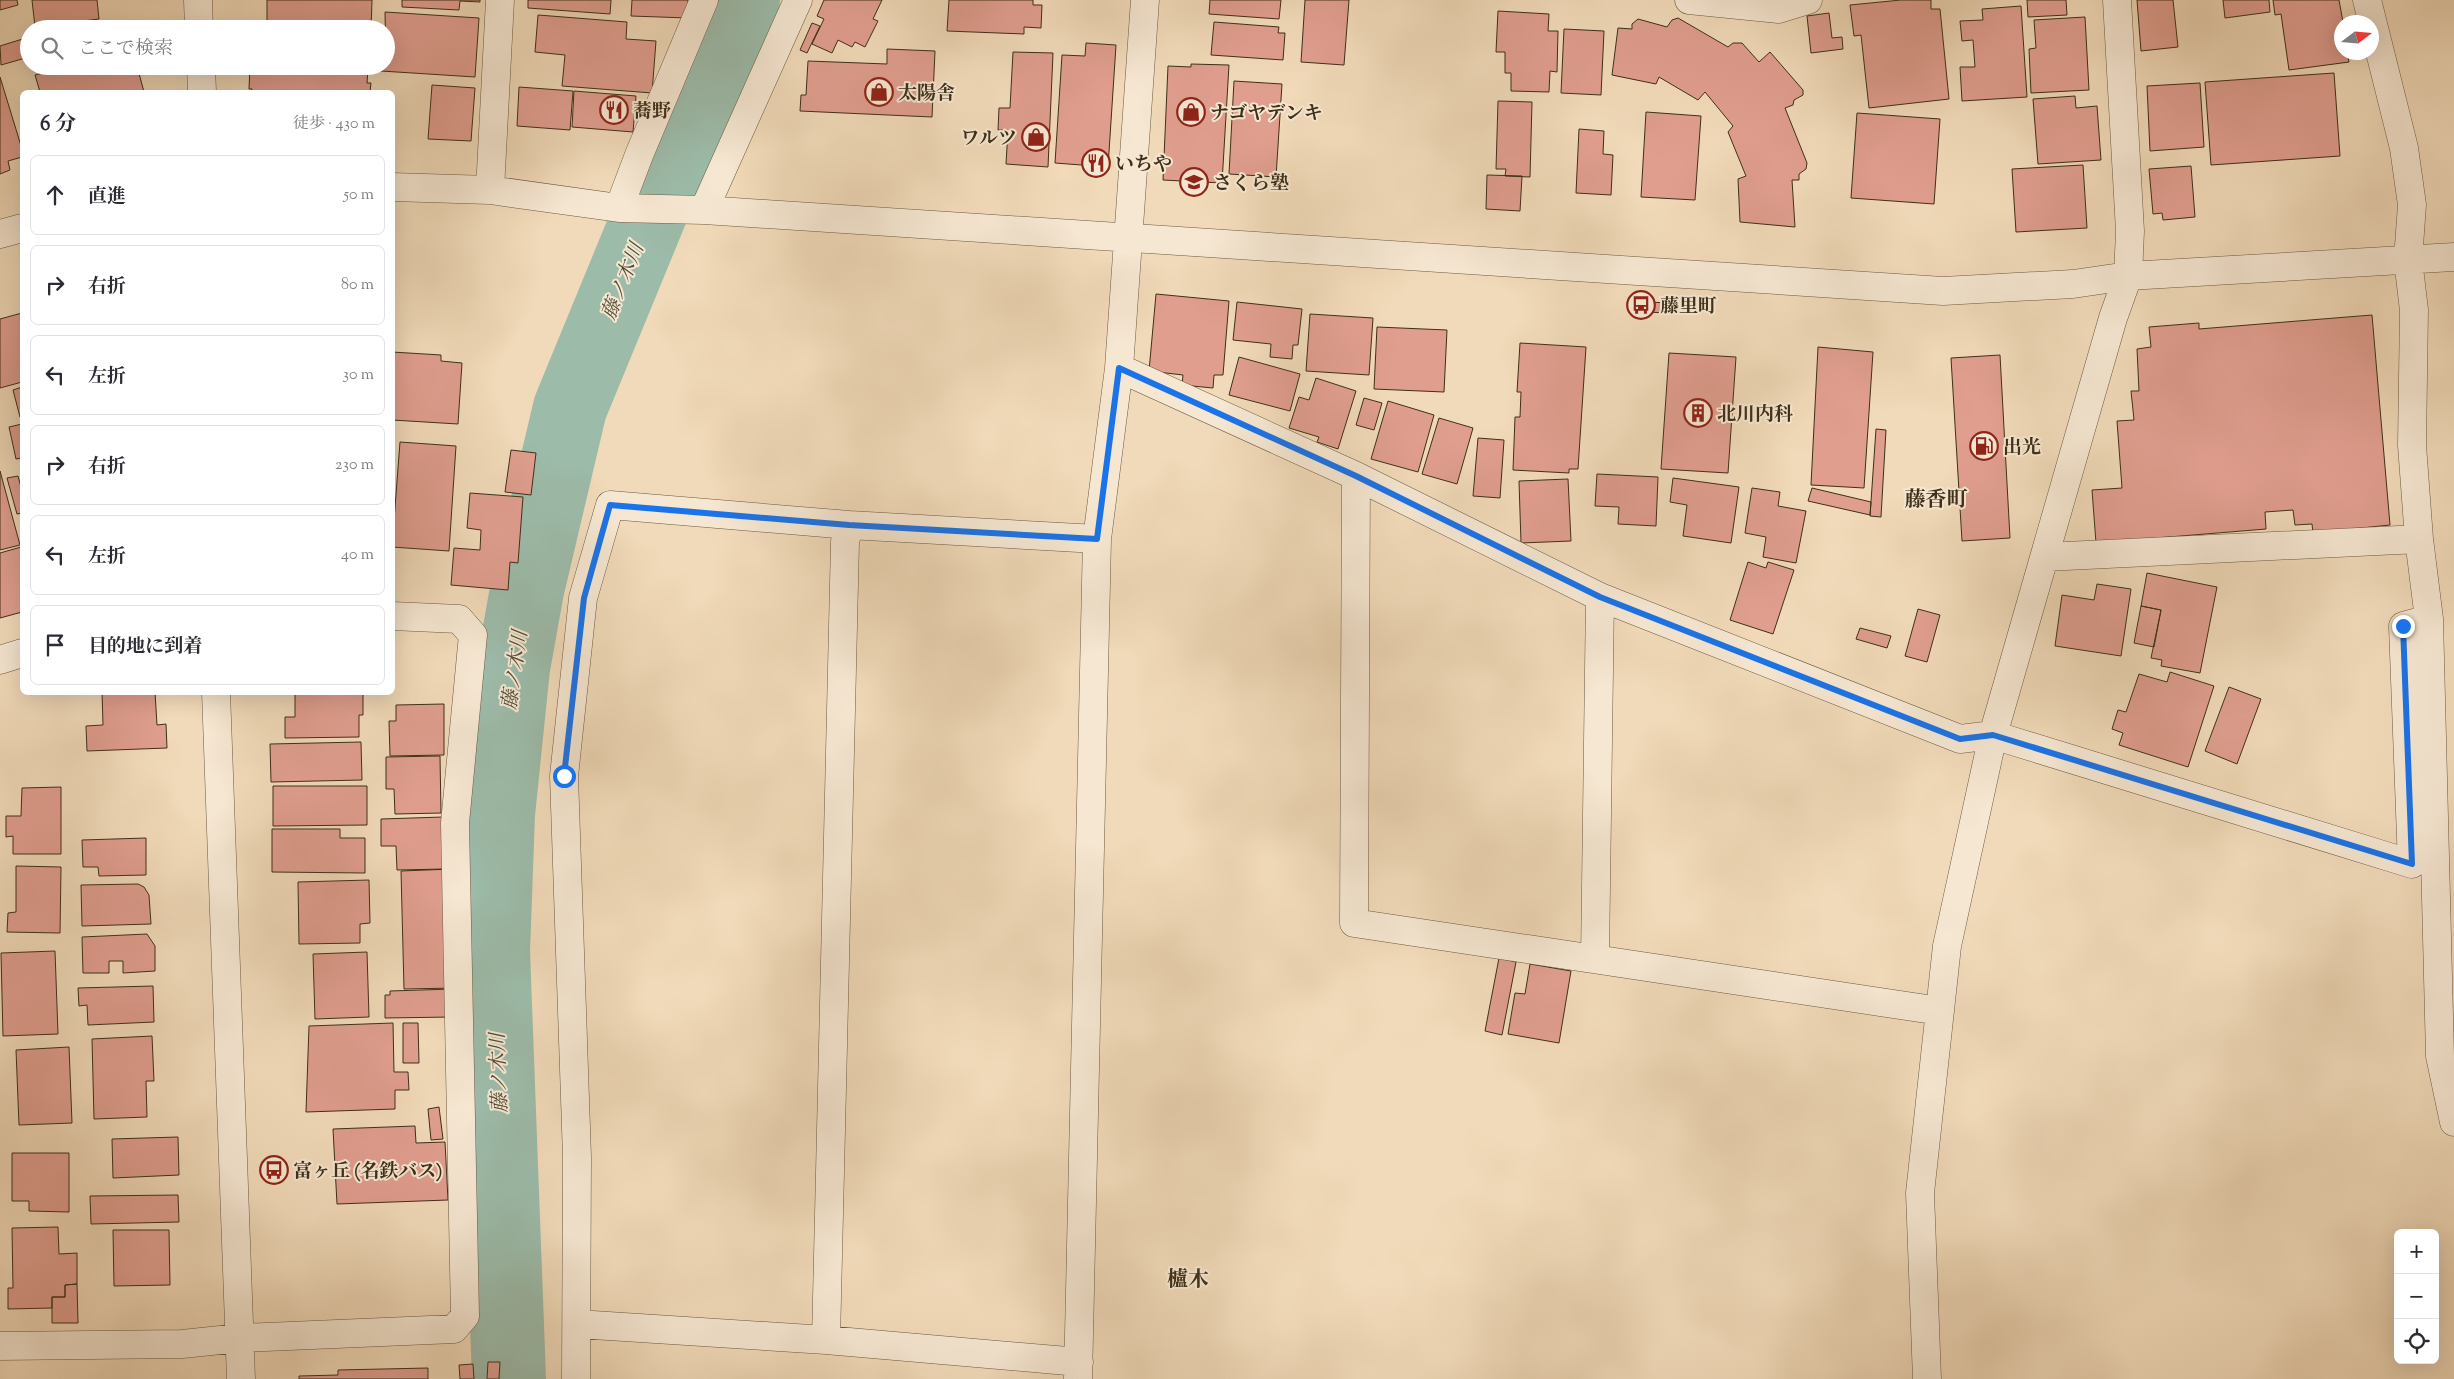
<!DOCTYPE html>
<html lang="ja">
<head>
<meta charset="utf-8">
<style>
  :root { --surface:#fff; --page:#f7f7f7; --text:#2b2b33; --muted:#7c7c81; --line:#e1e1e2 }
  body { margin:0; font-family:"Sorts Mill Goudy","Noto Serif JP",serif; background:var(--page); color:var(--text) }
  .controls { position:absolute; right:15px; bottom:15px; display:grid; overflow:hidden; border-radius:8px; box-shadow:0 5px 20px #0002 }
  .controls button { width:45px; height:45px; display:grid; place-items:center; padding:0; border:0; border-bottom:1px solid var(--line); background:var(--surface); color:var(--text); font:25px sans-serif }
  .compass { position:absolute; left:2334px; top:15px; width:45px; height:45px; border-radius:50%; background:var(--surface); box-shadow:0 5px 20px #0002; rotate:74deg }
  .stop { position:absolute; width:15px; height:15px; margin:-11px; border:4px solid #1a73e8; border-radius:50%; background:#fff }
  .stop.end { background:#1a73e8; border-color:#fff; box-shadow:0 1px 5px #0008 }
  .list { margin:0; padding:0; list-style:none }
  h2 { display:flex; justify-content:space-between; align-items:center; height:65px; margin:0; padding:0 20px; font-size:21px }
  h2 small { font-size:16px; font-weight:400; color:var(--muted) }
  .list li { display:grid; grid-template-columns:32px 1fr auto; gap:15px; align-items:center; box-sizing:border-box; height:80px; margin:0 10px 10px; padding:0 10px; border:1px solid var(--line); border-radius:8px }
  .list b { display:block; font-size:19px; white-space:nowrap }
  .list em { font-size:16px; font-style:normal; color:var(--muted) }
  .icon { flex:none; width:28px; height:28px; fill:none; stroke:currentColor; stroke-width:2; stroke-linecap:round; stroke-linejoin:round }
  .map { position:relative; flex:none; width:2454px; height:1379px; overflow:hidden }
  .search { position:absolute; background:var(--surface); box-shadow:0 5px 20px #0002; left:20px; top:20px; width:375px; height:55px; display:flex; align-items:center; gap:12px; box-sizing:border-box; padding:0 18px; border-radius:28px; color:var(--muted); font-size:19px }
  .panel { position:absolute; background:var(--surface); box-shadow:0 5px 20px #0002; left:20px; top:90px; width:375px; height:605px; border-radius:8px }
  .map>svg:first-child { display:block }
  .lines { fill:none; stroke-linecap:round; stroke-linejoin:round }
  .river { stroke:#9cbba9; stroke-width:74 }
  .building { fill:#e09e8f; stroke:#3e2f19 }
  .minor-casing { stroke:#6b5a41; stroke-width:29 }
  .minor { stroke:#f6e7d2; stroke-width:28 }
  .route { stroke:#1a73e8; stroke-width:6 }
  .labels { text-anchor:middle; stroke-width:4; stroke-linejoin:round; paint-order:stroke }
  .poi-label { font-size:19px; font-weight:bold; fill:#3e2f19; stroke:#f6e7d2; text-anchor:start }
  .water-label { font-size:20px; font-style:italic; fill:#514b36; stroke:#f6e7d2 }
  .quarter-label { font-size:21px; font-weight:bold; fill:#3e2f19; stroke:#f6e7d2 }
</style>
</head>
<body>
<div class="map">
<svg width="2454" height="1379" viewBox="0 0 2454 1379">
  <rect width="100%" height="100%" fill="#f1dab9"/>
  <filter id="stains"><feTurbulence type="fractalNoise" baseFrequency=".004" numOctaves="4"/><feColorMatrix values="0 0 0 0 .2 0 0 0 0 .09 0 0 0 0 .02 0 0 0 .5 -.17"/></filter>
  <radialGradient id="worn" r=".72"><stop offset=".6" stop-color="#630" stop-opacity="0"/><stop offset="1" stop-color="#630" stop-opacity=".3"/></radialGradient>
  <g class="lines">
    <!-- river -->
    <path class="river" d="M509 1379 493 951 498 814 513 668 527 590 570 408 672 160 743 0"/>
  </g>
  <!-- building -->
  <path class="building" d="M0 0H17L18 5 0 10Z
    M32 0H97L99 19 35 27Z
    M267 0H372L371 29H267Z
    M402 0H480V2L460 1 459 10 402 7Z
    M528 0H611L610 14 528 8Z
    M632 0H688V18L631 16Z
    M824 0H882L873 19 878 21 865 47 855 42 852 47 838 40 832 53 812 44 824 19 817 16Z
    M949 0H1033V5H1042L1041 28 1024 27V34L947 31Z
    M1210 0H1281L1279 19 1209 14Z
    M1305 0H1349L1344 65 1301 62Z
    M1901 0H1931V9H1940L1949 99 1869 108 1861 35 1854 36 1850 5Z
    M2027 0H2066L2067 15 2028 17Z
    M2137 0H2173L2178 47 2141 51Z
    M2223 0H2269L2270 12 2225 18Z
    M2273 0H2339L2343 22 2342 52H2347L2349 62 2289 70 2281 14 2275 15Z
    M2021 6 2027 97 1962 101 1960 67H1975L1973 40 1962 41 1960 21 1983 20 1982 9Z
    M1498 11 1549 14 1548 31H1558L1557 72 1550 71 1549 92 1511 91V73H1505V52H1496Z
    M385 12 479 18 475 77 381 71 382 66H386Z
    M1829 13 1832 38 1842 37 1843 49 1811 53 1807 16Z
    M538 15 627 22 626 39 656 41 652 93 562 86 565 55 535 52Z
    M2085 17 2089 90 2031 93 2029 49 2036 48 2034 20Z
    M1678 18 1728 47 1733 43H1742L1759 62 1770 52 1803 90V95L1794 100 1793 105 1785 108 1807 163 1806 169 1799 174V180H1792L1795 227 1740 222 1738 179 1746 176 1728 132 1733 126 1705 92 1698 100 1659 77 1656 84 1612 75 1618 28 1632 29V24L1638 19 1667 27 1672 20Z
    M1214 22 1279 27 1278 33H1285L1283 60 1211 55Z
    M812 23 820 26 807 53 800 50Z
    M1564 29 1604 31 1601 95 1561 93Z
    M29 37V57L1 65 0 46Z
    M1086 43 1116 45 1108 167 1055 163 1062 55 1085 56Z
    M887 49 935 51 932 117 800 111 801 95H806L808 61 887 64Z
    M1013 52 1053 53 1048 167 1006 164 1008 130H998L999 108H1010Z
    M1191 64 1229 65 1222 183 1163 180 1168 66 1191 67Z
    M69 66H117L118 70 137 66 144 92H40L35 75Z
    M250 66 368 69 367 83H371L370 92H252V89H249Z
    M2334 73 2340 156 2211 165 2205 82Z
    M0 77 22 149V157L8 161 10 170 0 174Z
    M1234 81 1282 84 1276 177 1229 174Z
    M2200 83 2204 147 2150 151 2147 86Z
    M432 85 475 88 471 141 428 139Z
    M519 87 573 91 570 130 517 126Z
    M574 91 636 96 633 132 572 127Z
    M2075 96 2076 108 2097 106 2101 160 2038 164 2033 99Z
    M1498 101 1532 102 1530 177 1505 176 1506 169H1496Z
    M1646 112 1701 116 1695 200 1641 197Z
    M1857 113 1940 119 1934 204 1851 198Z
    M1579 129 1604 131 1603 154 1613 155 1611 195 1576 193Z
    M2083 165 2087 228 2016 232 2012 169Z
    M2191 166 2195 217 2163 220 2162 213 2153 214 2149 169Z
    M1487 175 1522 176 1520 211 1486 209Z
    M1156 294 1229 301 1223 375H1214L1213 388 1182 385 1183 375 1149 371Z
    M1237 302 1302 309 1298 345H1293L1292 359 1270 357 1271 344 1233 340Z
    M1646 302 1670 303 1669 313 1645 312Z
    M22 313V382L0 388V319Z
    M1310 314 1373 318 1369 375 1306 371Z
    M2372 315 2390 525 2313 533 2312 524 2295 525 2293 510 2265 512 2266 529 2096 543 2092 490 2122 488 2117 421 2134 420 2131 391H2139L2137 349 2151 347 2149 327 2199 323V329Z
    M1377 327 1447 330 1444 392 1374 389Z
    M1520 343 1586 347 1578 469H1569V473L1513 470 1515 417H1520L1521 392H1517Z
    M1818 347 1873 352 1864 488 1811 485Z
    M392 352 441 355V361L462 363 458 424 392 420Z
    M1669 353 1736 357 1728 473 1661 469Z
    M2000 355 2010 538 1962 541 1951 358Z
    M1239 357 1300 374 1290 411 1229 395Z
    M1316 378 1356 391 1338 449 1317 442 1319 437 1289 428 1299 397 1309 400Z
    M22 387V417H20L13 390Z
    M1364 398 1382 403 1374 430 1356 425Z
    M1388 401 1434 415 1418 472 1371 459Z
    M1439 418 1473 428 1457 484 1422 474Z
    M22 424V458L16 459 9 427Z
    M1876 429 1886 430 1881 517 1870 516Z
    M1478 438 1504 440 1500 498 1473 496Z
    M400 442 456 446 449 551 392 547Z
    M511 450 536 453 531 495 505 492Z
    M0 471 20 545 0 550Z
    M1597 474 1658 477 1656 526 1618 524 1619 507 1595 506Z
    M18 476 22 491V513L17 514 7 478Z
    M1673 478 1739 487 1731 543 1683 536 1687 505 1670 502Z
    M1568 479 1571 541 1521 543 1519 481Z
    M1752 488 1780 492 1778 506 1806 511 1796 563 1763 557 1766 537 1745 533Z
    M1812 488 1871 502 1870 515 1808 501Z
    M470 493 523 497 518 563 510 562 508 590 451 585 454 548 480 550 481 530 467 528Z
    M21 547 22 612 0 618V553Z
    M1748 562 1766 568 1768 562 1794 570 1773 634 1730 620Z
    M2147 573 2217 587 2200 673 2161 666 2162 660 2151 658 2161 610 2141 606Z
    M2097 584 2131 589 2121 656 2055 646 2062 595 2094 600Z
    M2141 606 2161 610 2154 647 2134 643Z
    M1918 609 1940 615 1927 662 1905 656Z
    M1860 628 1891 636 1887 648 1856 639Z
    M2170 672 2214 686 2188 767 2119 745 2123 733 2112 729 2118 710 2126 712 2139 674 2167 682Z
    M2229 687 2261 699 2237 764 2205 751Z
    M102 692H155L157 725 166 724 167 748 87 751 86 726 103 725Z
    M295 692H363V715H359V737L285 738V717H295Z
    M444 704V755L390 756 389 721H396V705Z
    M361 742 362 780 271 782 270 744Z
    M440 756 441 813 395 814 394 789H386V757Z
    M273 786H367V825L273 826Z
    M61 787V854H13V836L6 837V816H21L22 788Z
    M443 817 444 869 397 870 396 846H381V819Z
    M272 829H340V838H365V873L272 872Z
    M146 838V875L99 876 98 867H83L82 840Z
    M16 866 61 867 60 933 7 932 8 913 16 912Z
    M452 869 454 988 404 989 401 871Z
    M369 880 370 923 360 924V943L299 944 298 882Z
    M138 884 144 887 149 895 151 924 82 926 81 885Z
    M147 934 155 946V971L123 973V961H109V973H83L82 937Z
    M55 951 58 1034 3 1036 1 953Z
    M367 952 369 1017 315 1019 313 954Z
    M1499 958 1516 962 1502 1035 1485 1031Z
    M1530 964 1571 971 1559 1043 1508 1034 1515 993 1525 994Z
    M153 986 154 1022 88 1025 87 1005 79 1006 78 988Z
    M452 989V1017L385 1018V995H390V991Z
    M393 1023 394 1072H408L409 1090H395V1109L306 1112 309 1026Z
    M403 1023H418L419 1063H403Z
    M152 1036 154 1081H146L147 1117 94 1119 92 1039Z
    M69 1047 72 1123 19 1125 16 1050Z
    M439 1107 443 1139 431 1140 428 1109Z
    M415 1126 416 1143 445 1142 448 1200 337 1204 333 1129Z
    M178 1137 179 1175 113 1178 112 1139Z
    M12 1153H69V1212L29 1211V1201H12Z
    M178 1195 179 1222 91 1224 90 1196Z
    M58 1227 59 1254 77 1253V1284L65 1285V1297H52V1308L8 1309V1288H13L12 1228Z
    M113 1230H169L170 1285 114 1286Z
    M77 1284 78 1323H52V1297H65V1285Z
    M488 1362H500L499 1379H487Z
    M473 1364 474 1379H460L459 1365Z
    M428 1368V1379H299V1376L338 1375V1370Z"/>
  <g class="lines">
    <defs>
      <path id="minor" d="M198 0 199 29
        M1689 0 1779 9 1808 0
        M2367 0 2404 148 2412 205 2408 260 2414 310 2412 445 2419 539 2429 619 2440 1056 2454 1122
        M201 66 202 92
        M392 187 490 190 619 208 704 210 1943 291 2073 284 2128 276 2454 257
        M490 190 500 0
        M619 208 639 155 704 0
        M704 210 798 0
        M0 234 22 228
        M1119 368 1356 476 1600 597 1960 739 1993 735 2412 864 2403 626 2429 619
        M1356 476 1354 923 1940 1011
        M2045 557 2419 539
        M0 660 22 653
        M216 692 241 1379
        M1595 959 1600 597
        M577 1324 826 1340 1079 1362
        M826 1340 845 542 849 525
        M0 1346 182 1344 240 1338 454 1329 465 1316 455 823 473 635 459 619 392 616
        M576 1379 577 1157 564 776 583 598 610 505 849 525 1097 539
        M1078 1379 1097 539 1119 368 1145 0
        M1927 1379 1920 1193 1947 946 1993 735 2113 318 2128 276 2130 231 2117 0"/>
    </defs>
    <!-- minor casing -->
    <use href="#minor" class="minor-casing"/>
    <!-- minor -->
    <use href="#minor" class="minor"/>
  </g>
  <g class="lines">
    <!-- route -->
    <path class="route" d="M564 776 584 598 610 505 849 525 1097 539 1119 368 1356 476 1600 597 1960 739 1993 735 2412 864 2403 626"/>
  </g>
  <!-- icons -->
  <defs>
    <symbol id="shop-ring" viewBox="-11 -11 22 22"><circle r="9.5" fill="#f6e7d2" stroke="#8f2418" stroke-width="1.5"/><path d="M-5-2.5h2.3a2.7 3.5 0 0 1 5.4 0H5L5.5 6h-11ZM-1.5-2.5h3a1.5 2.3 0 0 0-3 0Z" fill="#8f2418"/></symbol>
    <symbol id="restaurant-ring" viewBox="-11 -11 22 22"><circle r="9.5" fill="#f6e7d2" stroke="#8f2418" stroke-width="1.5"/><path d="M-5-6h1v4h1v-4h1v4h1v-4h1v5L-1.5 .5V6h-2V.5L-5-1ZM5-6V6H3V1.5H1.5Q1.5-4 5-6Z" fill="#8f2418"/></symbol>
    <symbol id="school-ring" viewBox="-11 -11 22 22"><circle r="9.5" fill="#f6e7d2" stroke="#8f2418" stroke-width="1.5"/><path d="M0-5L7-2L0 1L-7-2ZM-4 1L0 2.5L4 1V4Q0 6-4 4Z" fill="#8f2418"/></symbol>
    <symbol id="bus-ring" viewBox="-11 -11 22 22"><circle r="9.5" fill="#f6e7d2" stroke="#8f2418" stroke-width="1.5"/><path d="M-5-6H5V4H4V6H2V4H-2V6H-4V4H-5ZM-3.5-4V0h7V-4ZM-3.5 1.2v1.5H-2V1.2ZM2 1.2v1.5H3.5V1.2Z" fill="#8f2418"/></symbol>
    <symbol id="building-ring" viewBox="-11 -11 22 22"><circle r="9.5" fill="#f6e7d2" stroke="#8f2418" stroke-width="1.5"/><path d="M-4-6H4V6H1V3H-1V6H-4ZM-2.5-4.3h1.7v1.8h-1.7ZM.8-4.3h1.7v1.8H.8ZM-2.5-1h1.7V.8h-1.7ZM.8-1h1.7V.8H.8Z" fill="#8f2418"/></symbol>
    <symbol id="fuel-ring" viewBox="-11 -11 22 22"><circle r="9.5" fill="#f6e7d2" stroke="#8f2418" stroke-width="1.5"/><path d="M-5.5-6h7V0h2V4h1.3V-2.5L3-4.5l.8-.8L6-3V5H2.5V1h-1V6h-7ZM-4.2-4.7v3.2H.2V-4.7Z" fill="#8f2418"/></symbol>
  </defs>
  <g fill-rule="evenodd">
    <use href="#shop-ring" x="863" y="76" width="32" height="32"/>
    <use href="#restaurant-ring" x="598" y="94" width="32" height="32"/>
    <use href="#shop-ring" x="1175" y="96" width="32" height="32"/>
    <use href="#shop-ring" x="1020" y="121" width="32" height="32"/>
    <use href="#restaurant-ring" x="1080" y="147" width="32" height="32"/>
    <use href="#school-ring" x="1178" y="166" width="32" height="32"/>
    <use href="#bus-ring" x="1625" y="289" width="32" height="32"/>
    <use href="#building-ring" x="1682" y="397" width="32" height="32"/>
    <use href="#fuel-ring" x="1968" y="430" width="32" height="32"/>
    <use href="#bus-ring" x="258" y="1154" width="32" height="32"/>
  </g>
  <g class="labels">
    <!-- poi labels -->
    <g class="poi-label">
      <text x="898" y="99">太陽舎</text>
      <text x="633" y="117">蕎野</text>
      <text x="1210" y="119">ナゴヤデンキ</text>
      <text x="1017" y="144" text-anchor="end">ワルツ</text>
      <text x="1115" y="170">いちや</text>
      <text x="1213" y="189">さくら塾</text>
      <text x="1660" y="312">藤里町</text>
      <text x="1717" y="420">北川内科</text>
      <text x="2003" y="453">出光</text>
      <text x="293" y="1177">富ヶ丘 (名鉄バス)</text>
    </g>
    <!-- water labels -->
    <g class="water-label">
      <text transform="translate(622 281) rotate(-68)" y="7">藤ノ木川</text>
      <text transform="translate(514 670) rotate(-82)" y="7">藤ノ木川</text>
      <text transform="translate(498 1073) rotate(-92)" y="7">藤ノ木川</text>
    </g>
    <!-- quarter labels -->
    <g class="quarter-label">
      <text x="1936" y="506">藤香町</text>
      <text x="1188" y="1286">櫨木</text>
    </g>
  </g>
  <rect width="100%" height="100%" filter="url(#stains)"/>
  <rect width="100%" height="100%" fill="url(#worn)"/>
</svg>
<div class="controls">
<button>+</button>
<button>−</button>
<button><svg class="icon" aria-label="locate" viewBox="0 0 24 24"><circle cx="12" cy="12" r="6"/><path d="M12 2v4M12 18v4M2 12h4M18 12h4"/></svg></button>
</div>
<svg class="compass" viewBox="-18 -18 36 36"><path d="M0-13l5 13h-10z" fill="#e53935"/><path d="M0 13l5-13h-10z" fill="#7c7c81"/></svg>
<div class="stop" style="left:564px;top:776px"></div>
<div class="stop end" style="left:2403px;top:626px"></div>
<div class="search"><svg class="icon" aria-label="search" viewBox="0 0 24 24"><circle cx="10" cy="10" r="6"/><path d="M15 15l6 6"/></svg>ここで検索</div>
<section class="panel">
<h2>6 分<small>徒歩 · 430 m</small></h2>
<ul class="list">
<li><svg class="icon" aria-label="ahead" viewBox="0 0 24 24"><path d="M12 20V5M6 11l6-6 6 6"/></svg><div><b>直進</b></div><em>50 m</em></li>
<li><svg class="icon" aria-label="right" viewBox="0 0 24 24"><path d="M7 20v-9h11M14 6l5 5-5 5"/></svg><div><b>右折</b></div><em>80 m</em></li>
<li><svg class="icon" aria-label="left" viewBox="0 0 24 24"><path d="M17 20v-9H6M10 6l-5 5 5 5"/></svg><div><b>左折</b></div><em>30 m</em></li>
<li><svg class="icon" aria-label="right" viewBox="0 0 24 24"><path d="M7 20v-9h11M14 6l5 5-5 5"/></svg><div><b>右折</b></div><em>230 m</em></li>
<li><svg class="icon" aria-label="left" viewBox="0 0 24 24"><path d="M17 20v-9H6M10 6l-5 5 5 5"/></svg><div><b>左折</b></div><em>40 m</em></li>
<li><svg class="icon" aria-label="arrive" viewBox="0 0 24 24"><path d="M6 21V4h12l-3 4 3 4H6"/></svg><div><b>目的地に到着</b></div></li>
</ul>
</section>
</div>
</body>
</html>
